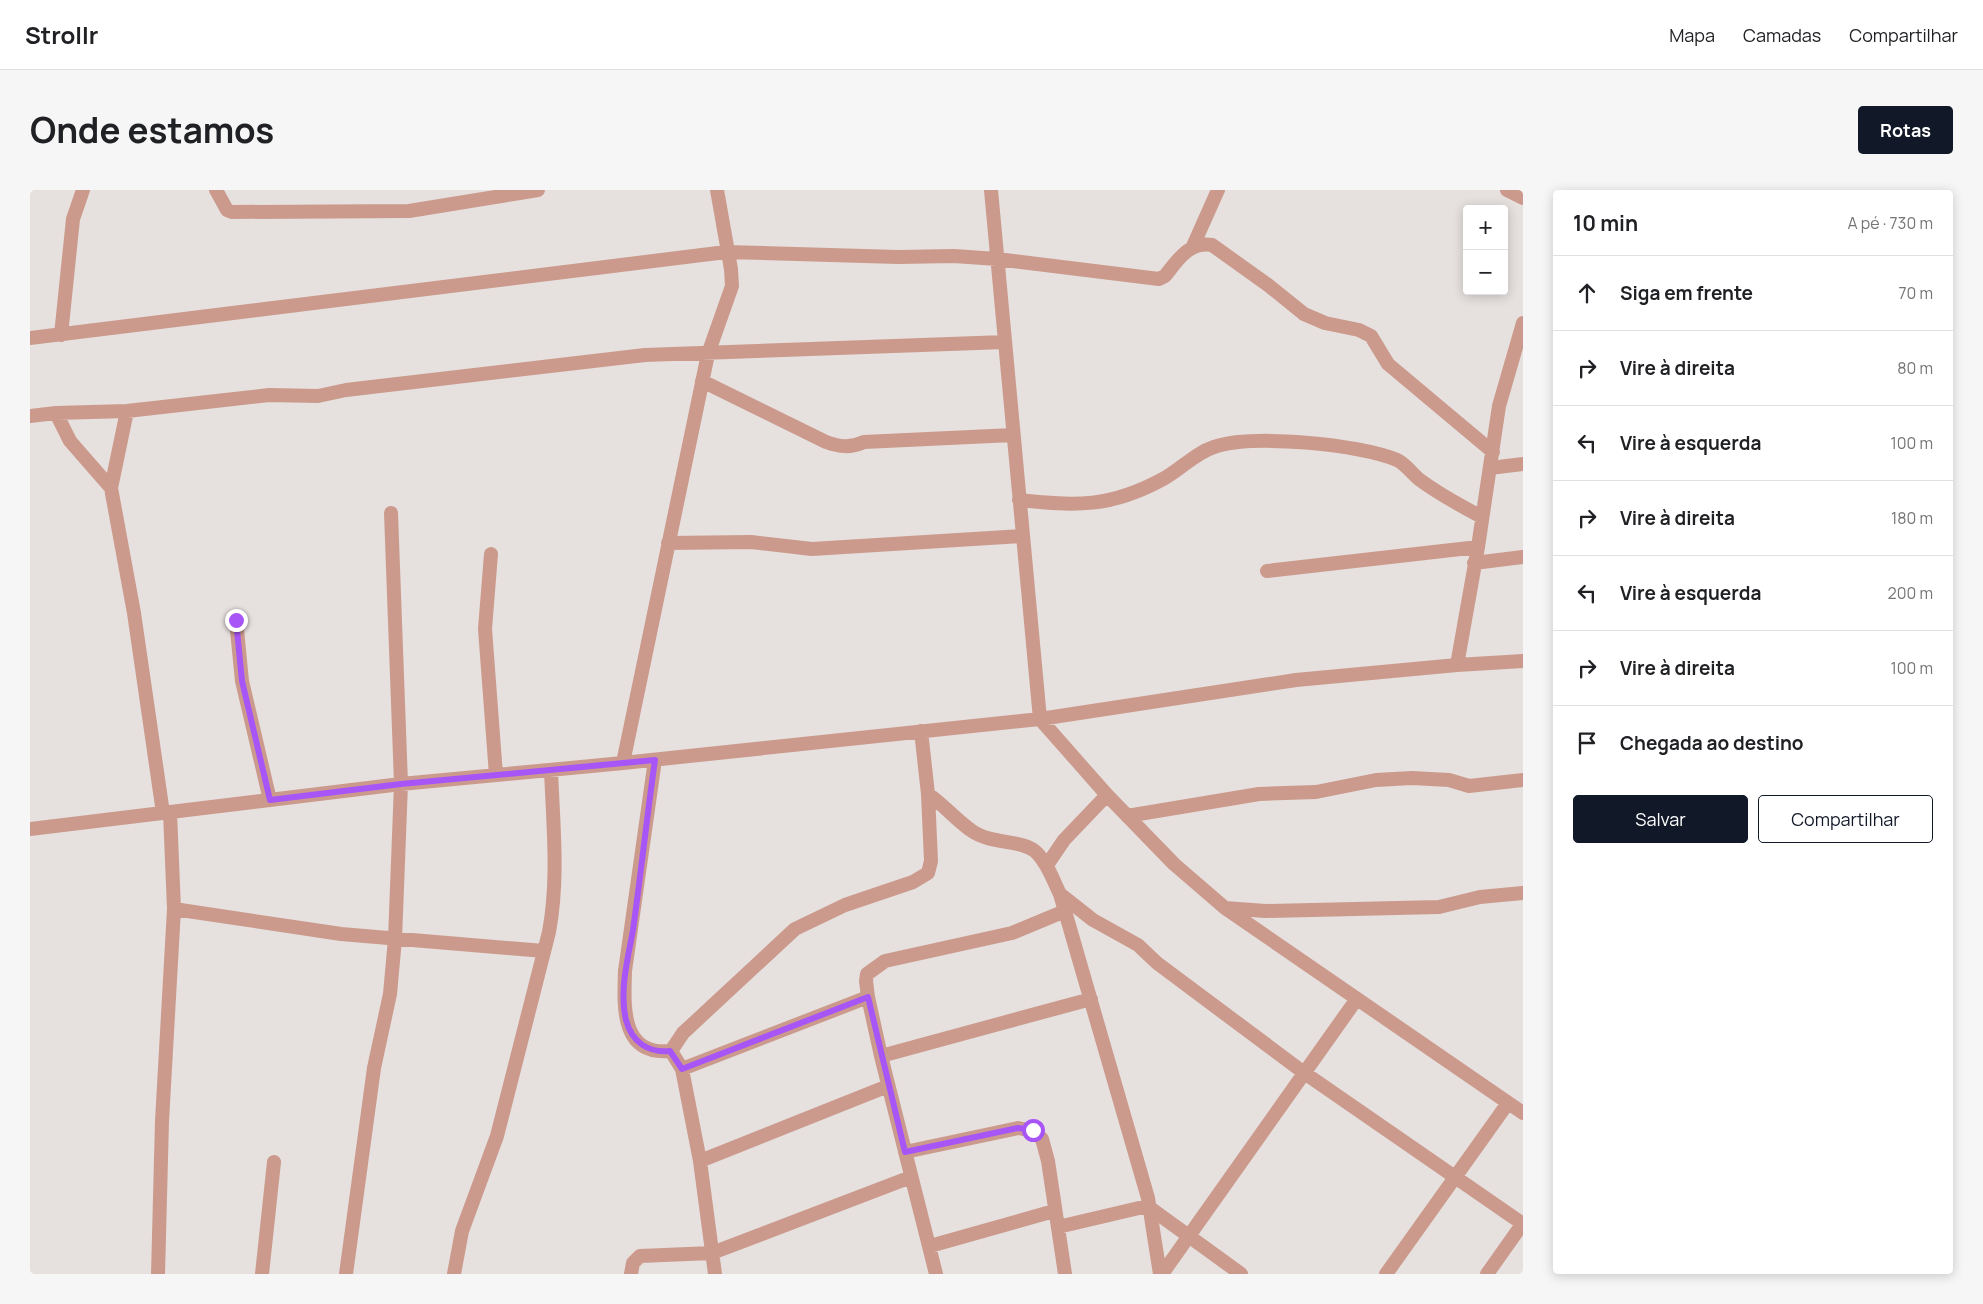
<!DOCTYPE html>
<html lang="pt">
<head>
<meta charset="utf-8">
<style>
  :root { --surface:#fff; --page:#f6f6f6; --text:#202124; --muted:#757577; --line:#e0e0e0; --accent:#111827 }
  body { margin:0; font-family:Manrope,sans-serif; background:var(--page); color:var(--text) }
  .controls { position:absolute; right:15px; top:15px; display:grid; overflow:hidden; border-radius:5px; box-shadow:0 2px 12px #0003 }
  .controls button { width:45px; height:45px; display:grid; place-items:center; padding:0; border:0; border-bottom:1px solid var(--line); background:var(--surface); color:var(--text); font:25px sans-serif }
  .stop { position:absolute; width:15px; height:15px; margin:-11px; border:4px solid #a855f7; border-radius:50%; background:#fff }
  .stop.end { background:#a855f7; border-color:#fff; box-shadow:0 1px 5px #0008 }
  .list { margin:0; padding:0; list-style:none }
  h2 { display:flex; justify-content:space-between; align-items:center; height:65px; margin:0; padding:0 20px; font-size:21px }
  h2 small { font-size:16px; font-weight:400; color:var(--muted) }
  .list li { display:grid; grid-template-columns:32px 1fr auto; gap:15px; align-items:center; box-sizing:border-box; height:75px; padding:0 20px; border-top:1px solid var(--line) }
  .list b { display:block; font-size:19px; white-space:nowrap }
  .list em { font-size:16px; font-style:normal; color:var(--muted) }
  .actions { display:flex; gap:10px; padding:15px 20px }
  .actions a { flex:1; padding:11px 0; border:1px solid var(--accent); border-radius:5px; text-align:center; font-size:18px; color:var(--accent) }
  .actions .main { background:var(--accent); color:#fff }
  .icon { flex:none; width:28px; height:28px; fill:none; stroke:currentColor; stroke-width:2; stroke-linecap:round; stroke-linejoin:round }
  .map { position:relative; flex:none; width:1493px; height:1084px; overflow:hidden; border-radius:5px }
  header { display:flex; align-items:center; gap:30px; box-sizing:border-box; height:70px; padding:0 25px; background:var(--surface); border-bottom:1px solid var(--line) }
  header strong { font-size:24px }
  nav { display:flex; gap:28px; margin-inline-start:auto; font-size:18px }
  .intro { display:flex; align-items:center; justify-content:space-between; box-sizing:border-box; height:120px; padding:0 30px }
  h1 { margin:0; font-size:35px }
  .button { padding:12px 22px; border-radius:5px; background:var(--accent); color:#fff; font-size:18px; font-weight:700 }
  main { display:flex; gap:30px; padding:0 30px }
  aside { flex:1; background:var(--surface); border-radius:5px; box-shadow:0 2px 12px #0003 }
  .map>svg:first-child { display:block }
  .lines { fill:none; stroke-linecap:round; stroke-linejoin:round }
  .minor { stroke:#cb9a8c; stroke-width:14 }
  .route { stroke:#a855f7; stroke-width:6 }
</style>
</head>
<body>
<header>
<strong>Strollr</strong>
<nav><a>Mapa</a><a>Camadas</a><a>Compartilhar</a></nav>
</header>
<div class="intro"><h1>Onde estamos</h1><a class="button">Rotas</a></div>
<main>
<div class="map">
<svg width="1493" height="1084" viewBox="0 0 1493 1084">
  <rect width="100%" height="100%" fill="#e6e0de"/>
  <g class="lines">
    <!-- minor -->
    <path class="minor" d="M186 0 197 20 202 22 379 21 508 0
      M961 0 1010 529 1077 605 1144 674 1195 718 1493 923
      M1477 0 1493 8
      M1163 56 1188 0
      M31 145 43 29 53 0
      M0 148 696 62 868 67 924 66 967 69 1129 89 1135 86C1147 71 1159 51 1182 55L1238 95 1274 124 1295 133 1329 140 1341 146 1358 174 1463 262
      M672 191 796 252C810 257 820 258 834 252L983 245
      M97 221 81 298 104 423 133 623
      M26 223 40 251 81 298
      M0 226 26 223 97 221 239 205 288 206 316 200 615 165 975 152
      M1460 278 1493 274
      M989 310C1046 316 1080 318 1133 289 1150 280 1165 263 1184 257 1223 244 1329 254 1367 270 1376 274 1382 284 1390 290 1409 304 1431 316 1452 327
      M638 353 721 352 782 359 993 346
      M461 364 455 439 466 585
      M1444 373 1493 367
      M1237 381 1448 357
      M206 430 212 491 240 610
      M1427 475 1448 357 1469 216 1493 133
      M625 570 595 781C594 816 590 866 641 861
      M593 573 678 164 702 96 701 79 687 0
      M898 604C914 615 926 630 942 641 962 655 993 649 1007 663 1018 674 1023 690 1030 704L1118 1008 1130 1084
      M1097 626 1229 604 1286 602 1346 590 1382 588 1419 590 1439 596 1493 590
      M0 639 371 594 593 573 1010 529 1266 490 1427 475 1493 471
      M1017 675 1034 650 1077 605
      M1030 704 1063 730 1108 755 1127 773 1273 882 1493 1034
      M1195 718 1235 721 1409 717 1450 707 1493 703
      M144 719 311 744 514 761
      M641 861 653 843 765 739 815 715 883 692 898 683 901 671 898 604 891 541
      M641 861 652 879 838 807
      M851 866 1061 809
      M652 879 670 971 685 1084
      M875 962 988 938 1003 941 1012 949 1018 971 1035 1084
      M670 971 858 896
      M1028 1037 1109 1018H1120L1211 1084
      M900 1056 1024 1021
      M128 1084 132 931 144 719 140 622
      M232 1084 244 972
      M316 1084 344 878 360 804 365 749 371 594 361 323
      M424 1084 432 1041 467 946 519 742C529 689 523 634 521 580
      M601 1084 603 1073 610 1066 682 1063 881 987
      M906 1084 851 866 838 807 836 791 837 784 855 771 982 743 1035 721
      M1132 1084 1326 810
      M1356 1084 1478 913
      M1457 1084 1493 1033"/>
  </g>
  <g class="lines">
    <!-- route -->
    <path class="route" d="M206 430 212 491 240 610 371 594 625 570C617 626 611 683 603 740 598 768 589 801 596 830 602 853 619 863 640 861L652 879 838 807 875 962 988 938 1003 940"/>
  </g>
</svg>
<div class="controls">
<button>+</button>
<button>−</button>
</div>
<div class="stop" style="left:1003px;top:940px"></div>
<div class="stop end" style="left:206px;top:430px"></div>
</div>
<aside>
<h2>10 min<small>A pé · 730 m</small></h2>
<ul class="list">
<li><svg class="icon" aria-label="ahead" viewBox="0 0 24 24"><path d="M12 20V5M6 11l6-6 6 6"/></svg><div><b>Siga em frente</b></div><em>70 m</em></li>
<li><svg class="icon" aria-label="right" viewBox="0 0 24 24"><path d="M7 20v-9h11M14 6l5 5-5 5"/></svg><div><b>Vire à direita</b></div><em>80 m</em></li>
<li><svg class="icon" aria-label="left" viewBox="0 0 24 24"><path d="M17 20v-9H6M10 6l-5 5 5 5"/></svg><div><b>Vire à esquerda</b></div><em>100 m</em></li>
<li><svg class="icon" aria-label="right" viewBox="0 0 24 24"><path d="M7 20v-9h11M14 6l5 5-5 5"/></svg><div><b>Vire à direita</b></div><em>180 m</em></li>
<li><svg class="icon" aria-label="left" viewBox="0 0 24 24"><path d="M17 20v-9H6M10 6l-5 5 5 5"/></svg><div><b>Vire à esquerda</b></div><em>200 m</em></li>
<li><svg class="icon" aria-label="right" viewBox="0 0 24 24"><path d="M7 20v-9h11M14 6l5 5-5 5"/></svg><div><b>Vire à direita</b></div><em>100 m</em></li>
<li><svg class="icon" aria-label="arrive" viewBox="0 0 24 24"><path d="M6 21V4h12l-3 4 3 4H6"/></svg><div><b>Chegada ao destino</b></div></li>
</ul>
<div class="actions"><a class="main">Salvar</a><a>Compartilhar</a></div>
</aside>
</main>
</body>
</html>
